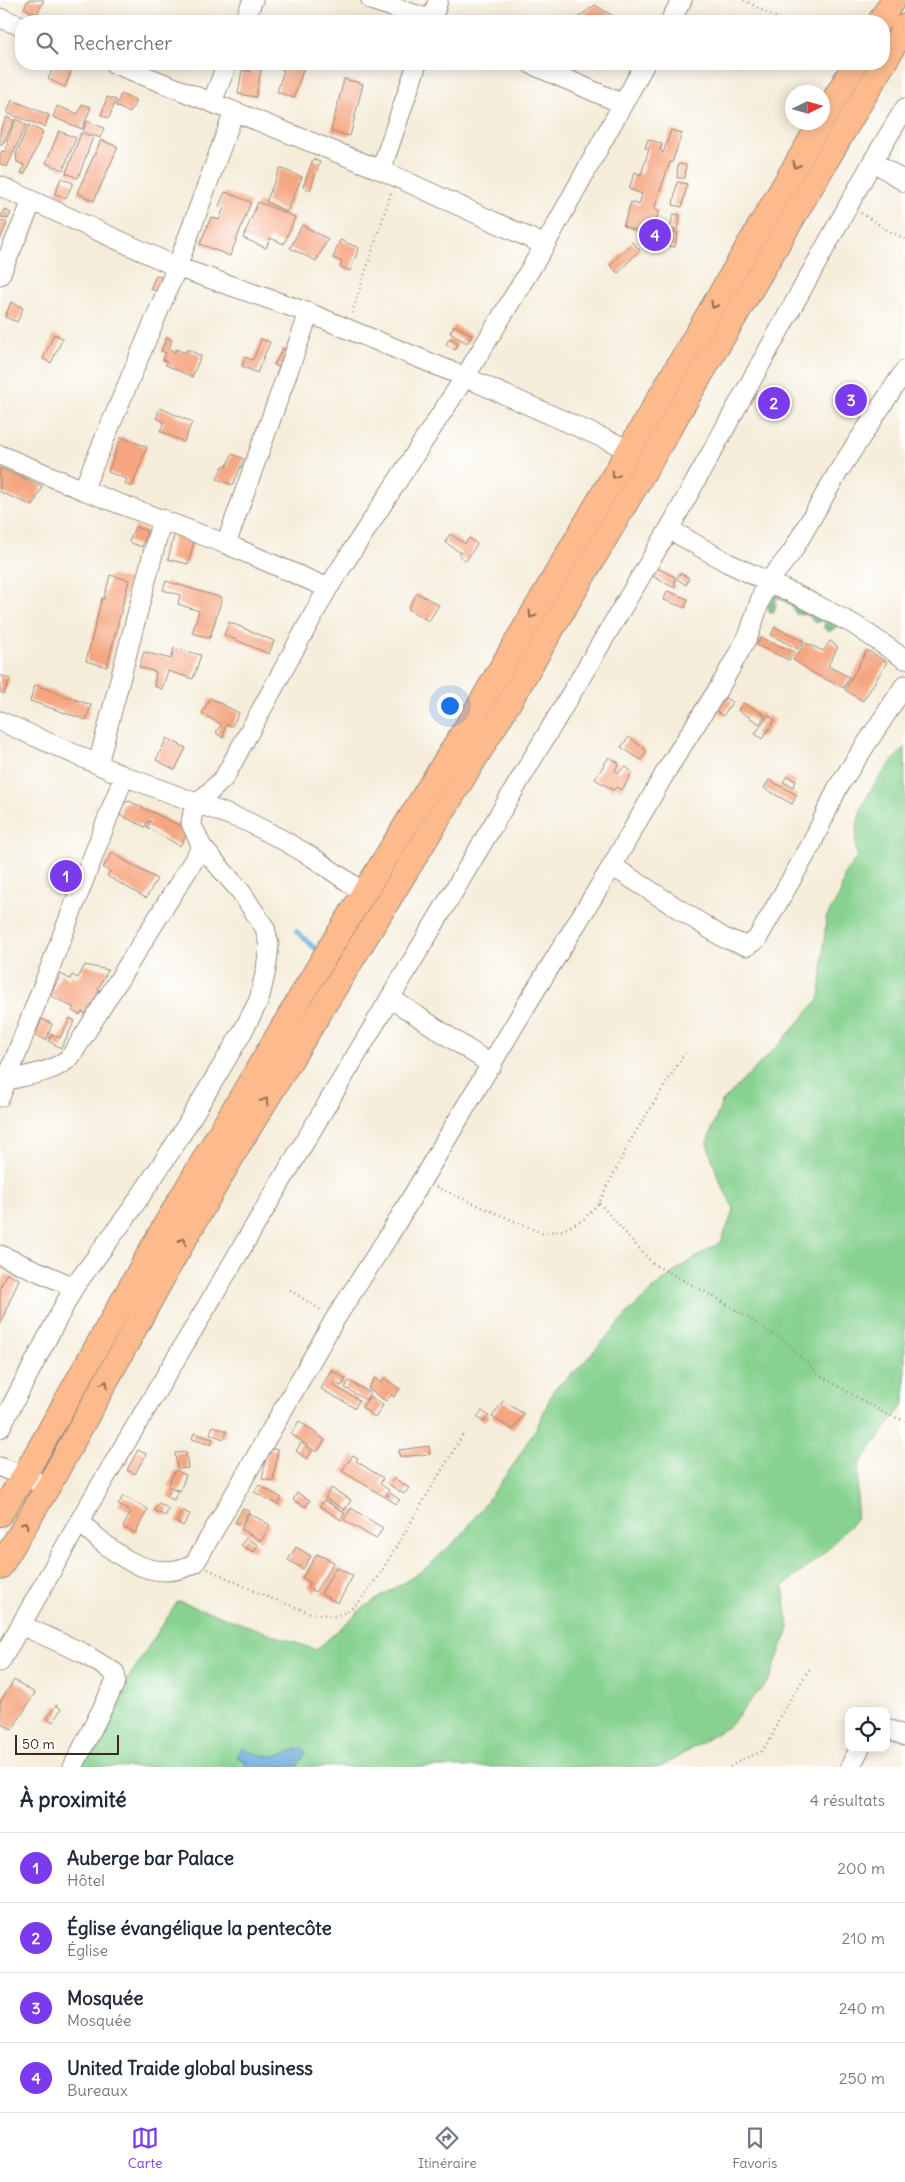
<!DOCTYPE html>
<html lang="fr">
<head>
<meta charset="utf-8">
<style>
  :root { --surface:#fff; --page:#f2f2f3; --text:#1f2937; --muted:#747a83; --line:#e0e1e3; --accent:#7c3aed }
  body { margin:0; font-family:Delius,sans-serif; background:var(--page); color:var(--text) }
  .controls { position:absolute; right:15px; bottom:15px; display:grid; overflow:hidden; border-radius:10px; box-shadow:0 2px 12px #0003 }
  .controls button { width:45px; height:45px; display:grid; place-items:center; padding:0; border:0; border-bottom:1px solid var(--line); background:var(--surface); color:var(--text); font:25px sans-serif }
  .compass { position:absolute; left:785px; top:85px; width:45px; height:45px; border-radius:50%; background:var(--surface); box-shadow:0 2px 12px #0003; rotate:85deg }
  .scale { position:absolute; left:15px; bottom:12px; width:104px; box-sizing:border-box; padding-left:5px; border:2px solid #3b2a1e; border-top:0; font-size:14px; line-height:18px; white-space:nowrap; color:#3b2a1e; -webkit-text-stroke:4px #fff; paint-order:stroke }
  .you { position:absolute; left:449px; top:705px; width:18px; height:18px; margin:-12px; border:4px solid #fff; border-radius:50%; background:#1a73e8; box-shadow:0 0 0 8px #1a73e833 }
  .badge { display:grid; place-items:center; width:32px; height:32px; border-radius:50%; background:var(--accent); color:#fff; font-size:16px; font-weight:700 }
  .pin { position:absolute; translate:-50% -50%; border:2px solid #fff; box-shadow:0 1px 5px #0006 }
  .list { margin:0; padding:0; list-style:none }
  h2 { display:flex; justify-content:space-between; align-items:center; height:65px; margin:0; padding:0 20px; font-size:21px }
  h2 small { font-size:16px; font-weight:400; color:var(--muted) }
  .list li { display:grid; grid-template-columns:32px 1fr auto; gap:15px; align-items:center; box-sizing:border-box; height:70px; padding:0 20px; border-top:1px solid var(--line) }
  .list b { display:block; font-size:19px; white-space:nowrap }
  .list p { margin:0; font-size:16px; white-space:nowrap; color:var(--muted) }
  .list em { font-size:16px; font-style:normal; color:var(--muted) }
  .icon { flex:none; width:28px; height:28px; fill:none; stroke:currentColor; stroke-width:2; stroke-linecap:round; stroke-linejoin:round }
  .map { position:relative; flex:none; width:905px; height:1767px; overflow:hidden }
  .search { position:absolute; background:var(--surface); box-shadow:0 2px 12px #0003; left:15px; right:15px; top:15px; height:55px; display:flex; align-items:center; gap:12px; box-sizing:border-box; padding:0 18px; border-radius:20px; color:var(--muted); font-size:19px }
  .sheet { height:345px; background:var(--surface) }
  nav { display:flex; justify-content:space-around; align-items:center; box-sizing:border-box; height:70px; border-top:1px solid var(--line); background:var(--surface); font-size:14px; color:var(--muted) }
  nav a { display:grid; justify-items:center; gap:2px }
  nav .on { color:var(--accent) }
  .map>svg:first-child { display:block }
  .green { fill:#87d290; stroke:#617e57 }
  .forest { fill:#6db47a; stroke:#546f4c }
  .water { fill:#69a8dc; stroke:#52697d }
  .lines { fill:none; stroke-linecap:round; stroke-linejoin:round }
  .stream { stroke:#69a8dc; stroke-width:4.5 }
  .building { fill:#f5a681 }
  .minor-casing { stroke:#988c7c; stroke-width:21 }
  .major-casing { stroke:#988c7c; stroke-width:26 }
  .path { stroke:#988c7c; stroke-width:2.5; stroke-dasharray:1 4; stroke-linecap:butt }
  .minor { stroke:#fff; stroke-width:19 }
  .major { stroke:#fcba8d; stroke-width:24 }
  .oneway { stroke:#926b50 }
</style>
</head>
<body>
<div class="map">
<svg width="905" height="1767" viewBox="0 0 905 1767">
  <rect width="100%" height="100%" fill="#fff"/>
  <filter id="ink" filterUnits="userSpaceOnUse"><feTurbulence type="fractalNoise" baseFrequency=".02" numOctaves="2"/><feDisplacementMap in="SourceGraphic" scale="10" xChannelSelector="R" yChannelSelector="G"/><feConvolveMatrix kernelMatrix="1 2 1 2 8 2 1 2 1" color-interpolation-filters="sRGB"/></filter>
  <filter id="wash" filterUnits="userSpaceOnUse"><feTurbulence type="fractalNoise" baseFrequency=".0096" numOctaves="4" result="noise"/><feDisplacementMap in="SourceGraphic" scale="20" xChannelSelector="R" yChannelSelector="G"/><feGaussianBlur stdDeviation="1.12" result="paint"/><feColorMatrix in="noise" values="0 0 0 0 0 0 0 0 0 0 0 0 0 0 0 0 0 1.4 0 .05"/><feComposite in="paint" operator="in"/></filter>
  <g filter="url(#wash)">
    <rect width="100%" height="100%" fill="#f5edda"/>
    <!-- green -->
    <path class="green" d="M905 747V1402L859 1465 856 1519 822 1555 783 1587 789 1628 769 1680 729 1726 661 1767H71L178 1601 316 1650 363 1608 425 1569 462 1535 514 1464 538 1425 554 1389 578 1369 632 1309 659 1284 682 1266 721 1242 734 1209 719 1180 707 1143 722 1102 784 1039 820 998 826 918 840 894 845 872 857 858C850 809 874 782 905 747Z"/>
    <!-- forest -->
    <path class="forest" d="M766 591 810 609 813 614 839 625 829 632 823 627 825 624 824 620 815 623 808 615 796 614 791 605 779 598 775 599 776 606 773 613 769 612Z"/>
    <!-- water -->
    <path class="water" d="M242 1748C253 1754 272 1759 284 1754 291 1751 295 1749 303 1748L306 1753 297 1766 245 1767 246 1761 237 1757Z"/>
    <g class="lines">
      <!-- stream -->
      <path class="stream" d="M296 931 318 951"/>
    </g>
    <g id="blocks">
      <!-- building -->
      <path class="building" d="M28 0H44L37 15 24 8Z
        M595 5 621 21H573Z
        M55 64H68L67 66 72 68 65 87 48 79Z
        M253 64H262L256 97 238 94 242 70 251 72Z
        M277 64H305L294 98 277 92 284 70 276 67Z
        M344 79 363 84 350 136 331 131Z
        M121 94 136 101 130 113 116 106Z
        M107 97 116 100 109 118 101 115Z
        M12 100 49 115 45 127 7 113Z
        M82 104 91 107 82 129 53 117 57 106 78 114Z
        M7 117 14 121 2 145 0 144V131Z
        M16 119 26 124 7 167 0 164V155L2 151 5 152 8 144 6 142Z
        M87 121 104 128 100 138 83 131Z
        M28 125 43 132 25 174 21 173 24 165 17 162 16 154Z
        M671 130 682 133 672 163 670 162 654 209 659 211 651 236 623 226 631 202 639 205 642 194 629 189 635 172 641 175 649 149 645 148 648 139 662 144 660 150 663 153Z
        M59 131 76 138 63 170 46 163Z
        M81 133 93 137 78 178 66 173Z
        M101 140 118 147 94 201 77 193Z
        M313 159 320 162 310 190 303 187Z
        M678 164 686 165 685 178H677Z
        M280 168 302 177 287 212 266 202Z
        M61 178 73 183 66 198 55 194Z
        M677 182 687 184 682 207 673 205Z
        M225 192 251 202 230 256 200 244 211 217 219 220 224 208 219 206Z
        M258 202 295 217 284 244 270 238 266 248 243 238Z
        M4 209 11 213 8 219 1 217Z
        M673 214 680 215 677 230 670 229Z
        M0 220 7 223 0 240Z
        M302 225 328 239 316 261 290 248Z
        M669 232 678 233 675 247 667 246Z
        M340 240 359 248 350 271 340 267 342 262 333 258Z
        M632 242 640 250 618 273 610 265Z
        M156 275 162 278 156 291 150 289Z
        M11 302 23 308 17 322 5 317Z
        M454 325 472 335 467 343 450 333Z
        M54 334 63 338 51 363 43 359Z
        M167 337 172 340 169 349 175 352 176 349 185 353 187 349 201 356 192 377 166 365 167 362 163 360 166 353 161 351Z
        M450 338 458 343 455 350 446 344Z
        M261 339 270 342 257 373 242 366 245 357 253 360Z
        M283 348 289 351 280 368 274 365Z
        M160 408 192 422 184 442 160 431 164 422 156 418Z
        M121 437 147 447 132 487 125 484 127 479 108 472Z
        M232 454 244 459 233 485 217 479 223 466H227Z
        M0 468 42 486 33 506 0 492Z
        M135 527 147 531 142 547 129 542Z
        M175 532 195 538 188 564 168 559Z
        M450 534 465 544 469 538 477 544 466 561 459 556 461 553 445 542Z
        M657 568 675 577V588L652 576Z
        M680 573 689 578 686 585 677 579Z
        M110 575 129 580 107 667 86 661 102 598 104 599Z
        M166 581 222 598 210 638 192 633 199 611 178 604 180 595 163 590Z
        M667 591 688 599 685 608 664 600Z
        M417 593 439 605 429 621 408 609Z
        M229 622 274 641 269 654 224 635Z
        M775 627 804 641 798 649 771 635Z
        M761 638 795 652 789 660 756 645Z
        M830 641 838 647 828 666 849 677 844 688 815 674 793 660 806 643 823 651Z
        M174 648 201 655 193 679 168 671 162 689 154 686 156 672 139 667 144 652 171 659Z
        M867 650 887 662 863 701 845 690Z
        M0 675 10 679 4 694 0 692Z
        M35 685 91 705 86 720 30 701Z
        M210 698 239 713 232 726 226 725 223 738 216 733 221 724 202 714Z
        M725 698 732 702 723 716 716 711Z
        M743 703 765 715 760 724 738 710Z
        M768 715 775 720 762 739 755 734Z
        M629 737 645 749 646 752 641 760 621 747Z
        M167 738 186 748 175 770 156 760Z
        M609 757 619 763 615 770 619 773 625 766 632 772 622 790 616 787 613 790 595 779Z
        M787 776 796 781 793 787 783 782Z
        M769 780 797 795 792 804 764 788Z
        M129 801 185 828 187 834 180 846 147 827 151 821H148L145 827 120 815 122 804Z
        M112 853 157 879 146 898 107 876 110 872 103 868Z
        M85 965 108 970 98 989 100 990 87 1015 82 1012 80 1015 72 1011 74 1008 50 995 61 974 70 979 72 975 78 978Z
        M70 1018 75 1021 61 1048 48 1041 52 1034 60 1038Z
        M42 1019 52 1024 46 1040 35 1035Z
        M6 1274 19 1279 0 1324V1288Z
        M331 1370 346 1379 342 1386 334 1382 332 1385 359 1400 355 1408 321 1389Z
        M375 1378 381 1383 384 1378 400 1389 394 1397 391 1395 386 1401 368 1389Z
        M349 1381 370 1393 366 1400 345 1388Z
        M370 1396 383 1405 375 1418 362 1407Z
        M503 1401 524 1414 513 1430 492 1417Z
        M482 1411 489 1416 484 1422 477 1417Z
        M299 1421 325 1440 317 1452 291 1434Z
        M213 1426 227 1431 224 1439 210 1434Z
        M194 1433 213 1439 211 1445 192 1439Z
        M301 1443 312 1451 307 1459 296 1451Z
        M429 1446 430 1454 400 1457 399 1450Z
        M268 1448 278 1450 273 1481 262 1479Z
        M138 1450 146 1454 135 1474 127 1470Z
        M186 1452 188 1468 177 1469 175 1453Z
        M353 1455 358 1458 356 1461 383 1478 380 1484 389 1490 385 1497 342 1471Z
        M175 1470 186 1475 180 1491 168 1486Z
        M394 1478 409 1488 404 1494 390 1485Z
        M259 1485 282 1498 278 1505 254 1492Z
        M331 1488 351 1500 345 1510 325 1498Z
        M171 1489 178 1491 174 1500 167 1497Z
        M297 1493 310 1500 306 1507 293 1500Z
        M390 1493 400 1500 396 1504 387 1498Z
        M123 1496 148 1509 135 1533 123 1527 131 1512 118 1505Z
        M324 1500 345 1513 341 1520 320 1506Z
        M159 1503 169 1509 165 1516 154 1510Z
        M243 1508 249 1511 241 1525 235 1522Z
        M351 1508 383 1528 376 1539 344 1520Z
        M182 1510 190 1514 183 1526 176 1522Z
        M249 1513 270 1525 261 1541 241 1529Z
        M246 1538 258 1545 254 1552 241 1545Z
        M296 1547 311 1556 303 1569 288 1560Z
        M317 1554 334 1562 315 1592 308 1587 310 1583 302 1578Z
        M336 1567 353 1576 338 1603 321 1594Z
        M14 1680 35 1693 12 1730 0 1722V1702Z
        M56 1705 61 1709 53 1722 47 1718Z"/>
    </g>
  </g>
  <g filter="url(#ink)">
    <use href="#blocks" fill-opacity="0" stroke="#988c7c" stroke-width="1"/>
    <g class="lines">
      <defs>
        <path id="minor" d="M371 0 435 21
          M0 18 21 26
          M244 21 253 0
          M432 21 438 0
          M670 21 682 0
          M115 64 381 170 545 245
          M531 64 623 104
          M212 102 227 64
          M873 161 905 182
          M381 170 417 64
          M0 186 177 267 309 313 465 377 630 450
          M0 275 32 202
          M0 455 83 490 226 544 328 588
          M83 490 177 267 234 112
          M669 529 728 563 803 598 853 624 905 659
          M226 544 309 313
          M0 721 124 776 248 822 281 839 312 857 363 892
          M98 764 162 519
          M612 866 724 938 747 946 757 939 811 845 838 787 905 685
          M390 998 492 1065
          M8 1080C29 1075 56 1072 71 1056L202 847
          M0 1097 124 776
          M0 1255 74 1287
          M0 1428 74 1287 129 1213 176 1143 243 1031 259 1000 266 970 269 945 265 928 241 892 202 847 191 823 193 812 197 804 224 778 328 588 465 377 545 245 645 64
          M0 1467 36 1481
          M81 1523C112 1552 151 1587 195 1563L335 1319 388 1237 527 1004 612 866 668 768 722 683 749 634 763 592 768 582 792 552 838 472 905 370
          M21 1625 83 1653 115 1673 116 1681 73 1767
          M0 1662 87 1508 669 529 873 161 905 108
          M886 1728 905 1736
          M850 1767 860 1748"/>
        <path id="major" d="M880 21 893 0
          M884 63 905 26
          M822 120 855 64
          M0 1514 24 1476 167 1222 325 956 470 721 821 122
          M0 1567 49 1485 168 1268 238 1146 501 716 883 64"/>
      </defs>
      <!-- minor casing -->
      <use href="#minor" class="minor-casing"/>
      <!-- major casing -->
      <use href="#major" class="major-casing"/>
      <!-- path -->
      <path class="path" d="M744 0 782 21
        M861 213 889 231 905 239
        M352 313 391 193
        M436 1187 542 1233 563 1230 584 1219 599 1203 630 1141 685 1053
        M599 1203 653 1264 720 1300 786 1342 819 1375 886 1414 905 1421
        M290 1290 322 1311
        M208 1569 265 1596 311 1613 334 1616 347 1612 360 1601 380 1574 464 1433
        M730 1767 738 1761 761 1752 772 1737 780 1716 810 1668"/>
      <!-- minor -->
      <use href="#minor" class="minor"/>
      <!-- major -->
      <use href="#major" class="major"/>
    </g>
    <!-- one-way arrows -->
    <defs><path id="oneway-chevron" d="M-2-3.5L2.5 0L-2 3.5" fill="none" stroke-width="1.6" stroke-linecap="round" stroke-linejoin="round" transform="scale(1.25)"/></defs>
    <g class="oneway">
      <use href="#oneway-chevron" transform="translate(796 165) rotate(120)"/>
      <use href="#oneway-chevron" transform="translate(714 305) rotate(120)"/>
      <use href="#oneway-chevron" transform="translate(615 475) rotate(121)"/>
      <use href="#oneway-chevron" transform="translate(532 615) rotate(121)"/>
      <use href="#oneway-chevron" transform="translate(265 1101) rotate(-59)"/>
      <use href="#oneway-chevron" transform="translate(183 1241) rotate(-60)"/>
      <use href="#oneway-chevron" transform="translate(105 1384) rotate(-61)"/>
      <use href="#oneway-chevron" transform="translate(25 1525) rotate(-59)"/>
    </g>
  </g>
</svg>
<div class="controls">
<button><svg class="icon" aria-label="locate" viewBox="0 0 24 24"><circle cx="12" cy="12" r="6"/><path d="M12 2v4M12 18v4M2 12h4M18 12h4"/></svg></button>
</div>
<svg class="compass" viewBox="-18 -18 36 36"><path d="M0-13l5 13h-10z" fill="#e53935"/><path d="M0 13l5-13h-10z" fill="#747a83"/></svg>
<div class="scale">50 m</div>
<div class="you"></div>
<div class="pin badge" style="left:66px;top:876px">1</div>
<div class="pin badge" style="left:774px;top:403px">2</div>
<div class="pin badge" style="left:851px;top:400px">3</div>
<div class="pin badge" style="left:655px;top:235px">4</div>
<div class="search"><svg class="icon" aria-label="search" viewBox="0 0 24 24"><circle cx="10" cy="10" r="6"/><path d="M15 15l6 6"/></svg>Rechercher</div>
</div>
<section class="sheet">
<h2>À proximité<small>4 résultats</small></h2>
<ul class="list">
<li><span class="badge">1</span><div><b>Auberge bar Palace</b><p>Hôtel</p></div><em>200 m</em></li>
<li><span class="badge">2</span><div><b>Église évangélique la pentecôte</b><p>Église</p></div><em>210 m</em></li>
<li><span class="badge">3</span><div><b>Mosquée</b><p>Mosquée</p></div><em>240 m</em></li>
<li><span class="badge">4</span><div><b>United Traide global business</b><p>Bureaux</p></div><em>250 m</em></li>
</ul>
</section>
<nav>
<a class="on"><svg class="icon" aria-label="map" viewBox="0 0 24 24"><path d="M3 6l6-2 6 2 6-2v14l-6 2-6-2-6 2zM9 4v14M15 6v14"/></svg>Carte</a>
<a><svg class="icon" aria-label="directions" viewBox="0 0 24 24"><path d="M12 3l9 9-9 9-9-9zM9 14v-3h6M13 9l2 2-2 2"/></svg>Itinéraire</a>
<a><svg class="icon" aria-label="saved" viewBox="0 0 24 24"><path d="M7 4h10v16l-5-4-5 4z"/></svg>Favoris</a>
</nav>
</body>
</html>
